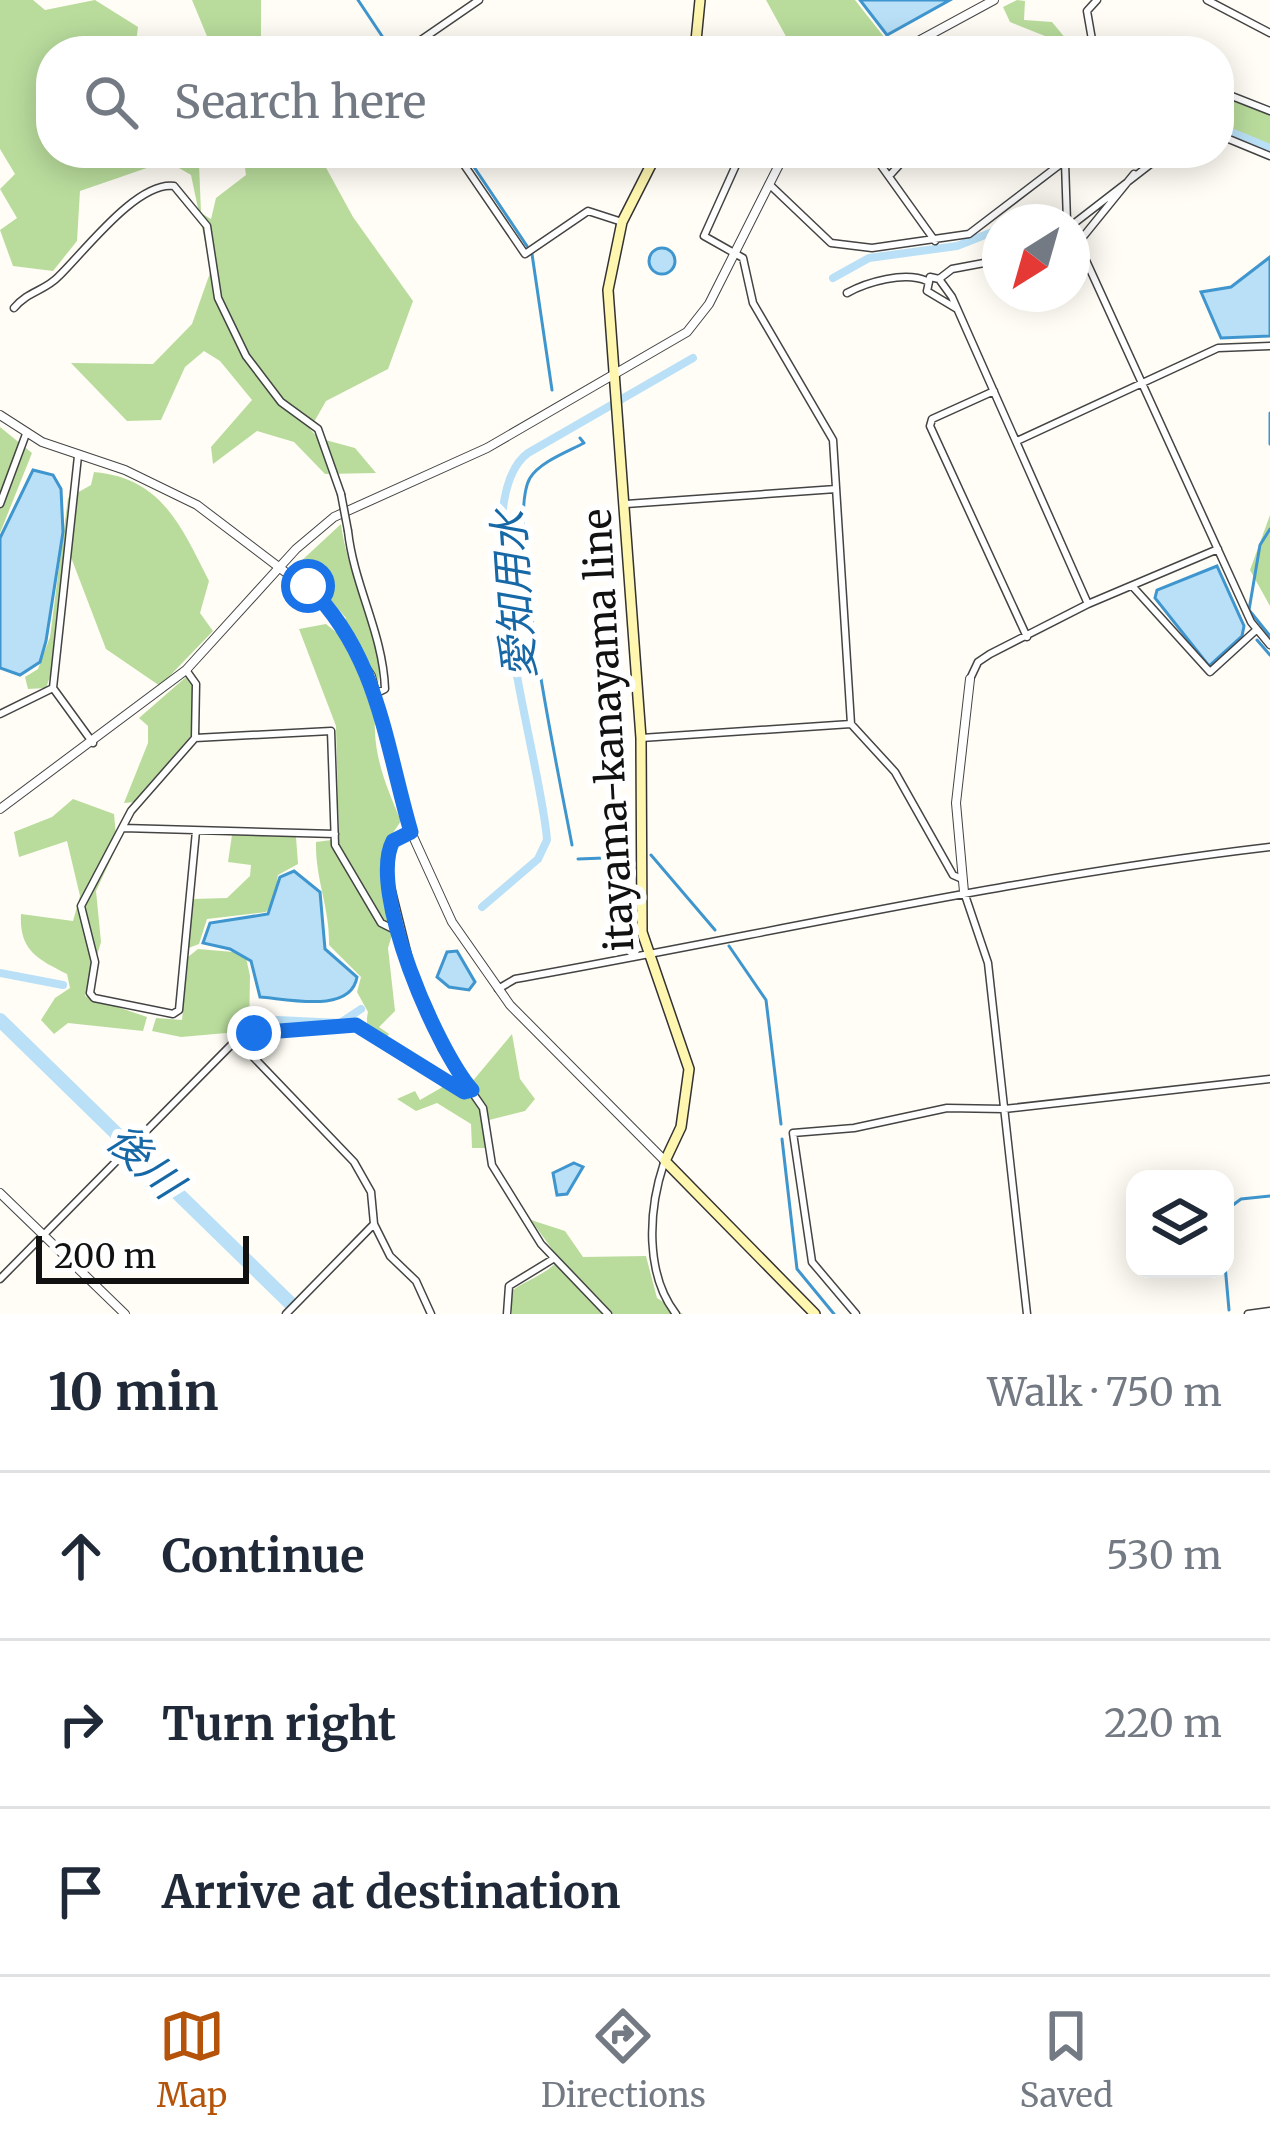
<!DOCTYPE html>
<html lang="en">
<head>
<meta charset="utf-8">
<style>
  :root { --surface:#fff; --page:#f2f2f3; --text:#1f2937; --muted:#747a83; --line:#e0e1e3; --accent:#b45309 }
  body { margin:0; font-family:Merriweather,"Noto Sans JP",serif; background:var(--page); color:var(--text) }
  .controls { position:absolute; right:36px; bottom:36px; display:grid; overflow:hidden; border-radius:24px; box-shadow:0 6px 30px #0003 }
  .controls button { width:108px; height:108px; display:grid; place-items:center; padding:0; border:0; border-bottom:3px solid var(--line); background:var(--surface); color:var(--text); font:60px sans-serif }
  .compass { position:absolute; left:982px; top:204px; width:108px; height:108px; border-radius:50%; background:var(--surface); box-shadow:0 6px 30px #0003; rotate:217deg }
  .scale { position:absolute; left:36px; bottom:30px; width:213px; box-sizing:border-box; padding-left:12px; border:6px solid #111; border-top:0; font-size:33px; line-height:42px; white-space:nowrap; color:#111; -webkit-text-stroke:9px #fff; paint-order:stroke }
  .stop { position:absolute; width:36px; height:36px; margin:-27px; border:9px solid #1a73e8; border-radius:50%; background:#fff }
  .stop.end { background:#1a73e8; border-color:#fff; box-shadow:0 3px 12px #0008 }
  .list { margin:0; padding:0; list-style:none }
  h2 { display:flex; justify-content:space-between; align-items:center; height:156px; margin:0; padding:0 48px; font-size:51px }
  h2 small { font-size:39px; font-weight:400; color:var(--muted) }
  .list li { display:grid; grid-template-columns:78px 1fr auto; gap:36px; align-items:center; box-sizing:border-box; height:168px; padding:0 48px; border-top:3px solid var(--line) }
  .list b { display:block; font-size:45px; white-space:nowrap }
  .list em { font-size:39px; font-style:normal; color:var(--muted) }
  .icon { flex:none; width:66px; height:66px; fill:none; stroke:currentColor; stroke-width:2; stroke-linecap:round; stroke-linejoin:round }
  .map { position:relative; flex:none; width:1270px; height:1314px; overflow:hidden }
  .search { position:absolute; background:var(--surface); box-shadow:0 6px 30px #0003; left:36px; right:36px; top:36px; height:132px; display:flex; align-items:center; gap:30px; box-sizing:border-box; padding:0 42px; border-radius:48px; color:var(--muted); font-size:45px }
  .sheet { height:660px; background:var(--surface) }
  nav { display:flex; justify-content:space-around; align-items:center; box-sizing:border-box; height:168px; border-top:3px solid var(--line); background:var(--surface); font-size:33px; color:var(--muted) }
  nav a { display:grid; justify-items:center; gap:6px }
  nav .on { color:var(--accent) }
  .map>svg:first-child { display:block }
  .forest { fill:#b9dc9c }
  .water { fill:#b9e0f7; stroke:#3f96cf; stroke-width:3 }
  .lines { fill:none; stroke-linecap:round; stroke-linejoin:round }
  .stream { stroke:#3f96cf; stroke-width:3 }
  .canal { stroke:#b9e0f7; stroke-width:8 }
  .river { stroke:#b9e0f7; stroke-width:14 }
  .minor-casing { stroke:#444; stroke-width:9 }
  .tertiary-casing { stroke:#444; stroke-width:10 }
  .secondary-casing { stroke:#333; stroke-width:12 }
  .minor { stroke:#fff; stroke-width:6 }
  .tertiary { stroke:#fff; stroke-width:8 }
  .secondary { stroke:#fff6b0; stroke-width:9 }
  .minor-bridge-casing { stroke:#444; stroke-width:9; stroke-linecap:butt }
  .minor-bridge { stroke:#fff; stroke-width:6 }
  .route { stroke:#1a73e8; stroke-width:15 }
  .labels { text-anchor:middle; stroke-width:12; stroke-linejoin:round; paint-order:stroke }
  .street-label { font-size:39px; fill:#111; stroke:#fff }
  .water-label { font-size:42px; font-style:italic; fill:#1768a6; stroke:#fff }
</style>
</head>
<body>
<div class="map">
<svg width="1270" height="1314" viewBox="0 0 1270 1314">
  <rect width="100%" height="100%" fill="#fffdf5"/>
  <!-- forest -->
  <path class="forest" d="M0 0H33L45 10 95 0 138 27 135 51H51V115L44 118 51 153H72L99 168 185 153 199 164 201 213 211 219 216 198 246 175 243 153H318L353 217 413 301 388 369 326 401 310 429 318 438 355 448 376 473 325 474 294 442 257 431 213 464 211 447 252 400 220 361 204 351 185 367 161 420 127 421 71 363 153 364 192 324 211 270 191 175 167 161 80 191 77 241 53 271 13 266 0 230 17 218 0 189 15 174 0 149Z
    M192 0H261V51H205L209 41Z
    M766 0H855L888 42 873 51H794Z
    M1017 0 1025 1 1024 20 1052 22 1076 51H1053L1055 40 1010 22 1003 7Z
    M1226 96 1270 114V145L1225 126 1220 117Z
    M0 427 32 453 0 533Z
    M94 472C162 478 181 526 209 581L200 613 213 631 160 686 106 649 69 552H64L54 665 46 688 28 689 25 677 38 669 50 637 68 498 91 485Z
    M1270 515V606L1250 570Z
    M341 524C347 568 364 598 375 640 385 672 373 700 375 732 376 763 389 793 401 821L384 846V880L395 925 388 948 395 1011 379 1027 389 1034 385 1040C371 1033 364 1028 368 1012L357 992 361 977 329 945C330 908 315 879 316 842L339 839 336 726 299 629 326 624 337 633 346 618 299 563Z
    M186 677 194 683V732L135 802 124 803 148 743V726L139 718Z
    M73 799 114 814 117 846 96 891 101 942 85 996 147 1017 143 1031 68 1023 54 1034 41 1020 55 998 70 988 67 974C37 959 19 950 21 914L73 921 80 896 67 841 19 857 14 832 52 817Z
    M232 835 296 837 298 864 278 875 274 902 266 912 207 919 199 944 186 949 193 899 227 898 250 876 251 865 228 862Z
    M198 949 245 953 250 976 249 1031 181 1037 152 1031 156 1018 182 1020 188 957Z
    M512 1034 520 1079 535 1099 525 1111 489 1120 483 1131 486 1148H472L471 1124 437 1103 416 1111 397 1099 415 1091 420 1100 446 1085 466 1089Z
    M531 1220 565 1231 583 1257 646 1256 657 1298 683 1314H512L510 1292C526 1280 548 1274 559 1259Z"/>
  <!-- water -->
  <path class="water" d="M860 0H950L887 35Z
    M649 261a13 13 0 1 1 26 0a13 13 0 1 1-26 0Z
    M1270 257V336L1221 338 1201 292 1231 287Z
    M33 470 53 475 61 489 63 532 46 641 40 662 20 675 0 668V538Z
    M1217 566 1244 626 1242 636 1209 666 1155 598 1157 590Z
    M294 871 320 892 325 949 357 977C351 1014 288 999 260 997L251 961 230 949 203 943 210 923 268 914 280 877Z
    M457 951 475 982 469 990 449 987 437 977 447 952Z
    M574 1163 583 1167 567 1194 557 1195 553 1173Z"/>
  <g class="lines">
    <!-- stream -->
    <path class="stream" d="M358 0 392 51
      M462 153 463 154
      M470 161 527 246
      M532 254 552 390
      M1270 413V444
      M1270 529 1260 545 1249 610 1270 636
      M1257 640 1270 655
      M572 845C561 785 504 521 530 478 540 462 567 452 584 443L580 438
      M651 855 715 930
      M578 859 630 857
      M729 946 766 1000 781 1124
      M782 1139 797 1269 834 1314
      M1225 1211 1241 1199 1270 1196
      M1225 1265 1229 1310"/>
    <!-- canal -->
    <path class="canal" d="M1219 127 1270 148
      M1117 160 1129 153
      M1012 222 1027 213
      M833 278 869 258 957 246 1000 229
      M482 907 538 859 547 840C542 762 460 503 528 453L693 358
      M0 973 63 985
      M257 1019 340 1023 361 1009"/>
    <!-- river -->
    <path class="river" d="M0 1020 290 1303"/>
    <defs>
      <path id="minor" d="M1207 0 1270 33
        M405 51 479 0
        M1094 51 1087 11 1097 0
        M1219 91 1270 111
        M1219 135 1270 156
        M456 153 525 254 588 211 622 222
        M872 153 935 241
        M1065 162 1067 222
        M736 165 704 236 743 258 753 303 833 440 851 724 895 772 953 875 962 879
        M891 174 910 153
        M1134 174 1078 243 1251 622 1270 645
        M769 184 831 243 872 248 969 234 1075 153
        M1072 225 1165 153
        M939 279 952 269 1000 260
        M847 293C867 282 905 271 927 281
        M14 308C28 291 45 291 59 276 84 252 137 181 174 186L207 226 218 298 246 356 281 402 318 429 341 494
        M957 309 927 291 930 277 939 279 952 297 1088 604
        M994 391 932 419 930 426 1027 637
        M1017 441 1218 348 1270 346
        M78 456 53 688 93 743
        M0 504 26 434
        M626 504 836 489
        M348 531C354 586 383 633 385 689L377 693
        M1134 588 1210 672 1255 631
        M186 670 196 684 195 738 131 811 81 906 95 962 90 993 94 998 173 1014 179 1010 196 831
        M970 679 978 662 990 654 1088 604 1218 549
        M0 714 53 688
        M195 738 331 731 335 845 381 923 401 933
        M641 738 851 724
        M123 828 335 834
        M411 832 393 841 387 871 416 988 442 1049 483 1108 492 1165 541 1244 608 1314
        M964 892 988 963 1027 1314
        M498 989 515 979C767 934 1015 877 1270 847
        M236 1039 354 1162 371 1192 374 1224 390 1256 416 1281 431 1314
        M664 1163C648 1211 645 1274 676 1314
        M0 1279 240 1036 269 1029 356 1025 464 1092 472 1090
        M286 1314 374 1224
        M507 1314 509 1286 553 1259
        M856 1314 812 1262 793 1133 854 1128 947 1108 1004 1109 1270 1079
        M1248 1314 1270 1311"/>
      <path id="tertiary" d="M900 51 994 0
        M0 415 42 442 125 470 197 505 322 600 371 676 411 832 452 922 510 1005 665 1161
        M0 809 186 670 296 549 334 517 487 448 687 332 709 304 785 153
        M964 892 956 803 970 679
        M0 1193 125 1314"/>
      <path id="secondary" d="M695 51 700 0
        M657 153 622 222 608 290 641 738 642 932 689 1069 681 1127 665 1161 815 1314"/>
    </defs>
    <!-- minor casing -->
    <use href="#minor" class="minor-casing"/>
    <!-- tertiary casing -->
    <use href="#tertiary" class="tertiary-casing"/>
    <!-- secondary casing -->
    <use href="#secondary" class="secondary-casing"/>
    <!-- minor -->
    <use href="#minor" class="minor"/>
    <!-- tertiary -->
    <use href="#tertiary" class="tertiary"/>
    <!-- secondary -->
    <use href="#secondary" class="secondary"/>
    <defs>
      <path id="minor-bridge" d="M341 494 348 531"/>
    </defs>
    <!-- minor-bridge casing -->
    <use href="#minor-bridge" class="minor-bridge-casing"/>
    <!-- minor-bridge -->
    <use href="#minor-bridge" class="minor-bridge"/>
  </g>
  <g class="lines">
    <!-- route -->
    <path class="route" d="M254 1033 356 1025 464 1092 472 1090C437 1050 367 890 393 841L411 832C385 743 378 654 308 586"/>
  </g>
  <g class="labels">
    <!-- street labels -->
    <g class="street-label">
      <text transform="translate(608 730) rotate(-93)" y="14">itayama-kanayama line</text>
    </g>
    <!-- water labels -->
    <g class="water-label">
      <text transform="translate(514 595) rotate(-94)" y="15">愛知用水</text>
      <text transform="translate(145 1161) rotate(44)" y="15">後川</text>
    </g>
  </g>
</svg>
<div class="controls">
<button><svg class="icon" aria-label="layers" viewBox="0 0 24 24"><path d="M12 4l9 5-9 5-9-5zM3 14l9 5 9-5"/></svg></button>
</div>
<svg class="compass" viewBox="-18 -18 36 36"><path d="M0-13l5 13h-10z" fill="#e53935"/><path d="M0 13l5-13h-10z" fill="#747a83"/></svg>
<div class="scale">200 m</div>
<div class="stop" style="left:308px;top:586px"></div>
<div class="stop end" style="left:254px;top:1033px"></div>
<div class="search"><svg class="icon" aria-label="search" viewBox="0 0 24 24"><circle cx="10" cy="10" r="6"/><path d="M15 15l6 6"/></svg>Search here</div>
</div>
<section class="sheet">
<h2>10 min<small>Walk · 750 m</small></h2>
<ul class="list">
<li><svg class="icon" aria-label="ahead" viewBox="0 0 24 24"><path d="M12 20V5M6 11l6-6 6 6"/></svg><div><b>Continue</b></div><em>530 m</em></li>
<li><svg class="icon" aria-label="right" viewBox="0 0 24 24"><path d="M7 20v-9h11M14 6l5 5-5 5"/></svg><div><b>Turn right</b></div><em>220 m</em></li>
<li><svg class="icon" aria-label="arrive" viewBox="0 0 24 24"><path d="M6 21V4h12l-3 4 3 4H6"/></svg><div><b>Arrive at destination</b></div></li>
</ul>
</section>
<nav>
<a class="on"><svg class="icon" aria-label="map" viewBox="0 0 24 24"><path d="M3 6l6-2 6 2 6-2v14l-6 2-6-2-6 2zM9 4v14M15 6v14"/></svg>Map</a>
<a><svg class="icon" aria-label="directions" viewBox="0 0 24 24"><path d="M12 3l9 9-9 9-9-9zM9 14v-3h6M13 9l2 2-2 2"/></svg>Directions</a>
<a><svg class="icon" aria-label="saved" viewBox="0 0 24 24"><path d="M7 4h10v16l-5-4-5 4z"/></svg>Saved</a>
</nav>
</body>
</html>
